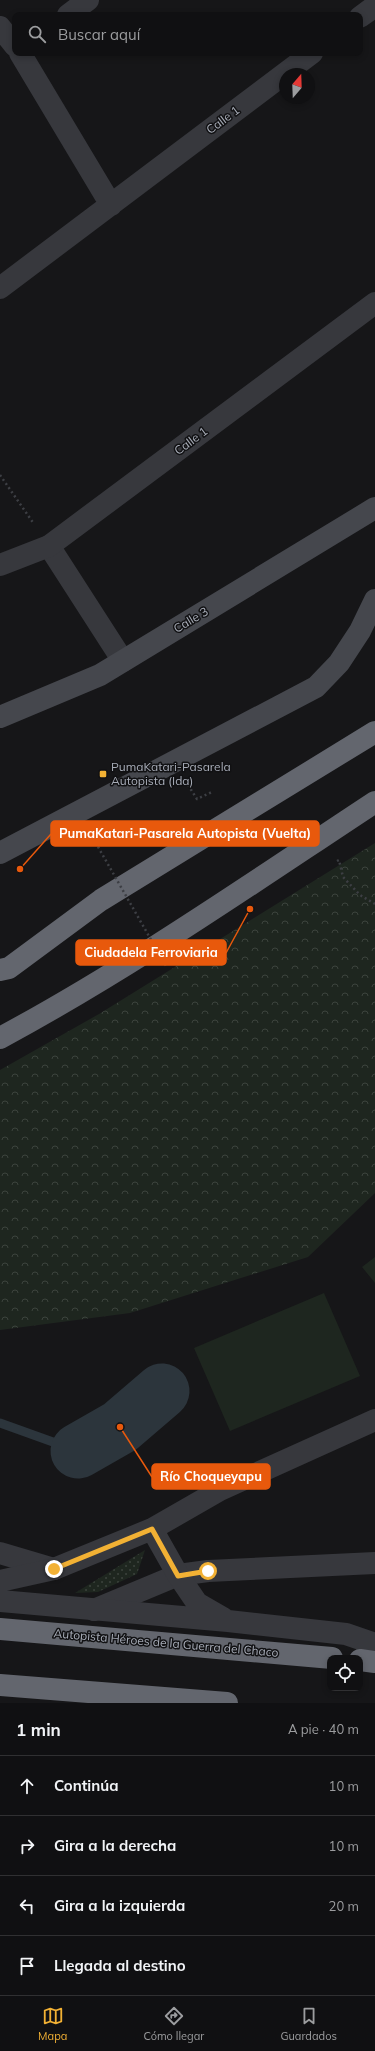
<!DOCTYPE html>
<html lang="es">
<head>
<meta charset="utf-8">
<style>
  :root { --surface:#101012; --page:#1e1e20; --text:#f1f3f6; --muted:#9c9d9f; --line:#303032; --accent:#f2b134 }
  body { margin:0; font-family:Mulish,sans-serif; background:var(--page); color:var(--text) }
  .controls { position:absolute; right:12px; bottom:12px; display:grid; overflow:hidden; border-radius:8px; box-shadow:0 2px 6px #0003 }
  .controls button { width:36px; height:36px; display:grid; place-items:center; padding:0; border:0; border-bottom:1px solid var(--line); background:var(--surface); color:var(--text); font:20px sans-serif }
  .compass { position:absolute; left:279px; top:68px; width:36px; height:36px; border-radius:50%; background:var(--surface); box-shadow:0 2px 6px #0003; rotate:19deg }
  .stop { position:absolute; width:12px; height:12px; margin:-9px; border:3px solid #f2b134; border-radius:50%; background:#fff }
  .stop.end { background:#f2b134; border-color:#fff; box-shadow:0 1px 4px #0008 }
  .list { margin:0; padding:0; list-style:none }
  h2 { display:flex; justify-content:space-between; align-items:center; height:52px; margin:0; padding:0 16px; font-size:17px }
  h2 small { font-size:13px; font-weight:400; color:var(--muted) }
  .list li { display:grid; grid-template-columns:26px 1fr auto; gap:12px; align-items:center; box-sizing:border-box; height:60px; padding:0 16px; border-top:1px solid var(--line) }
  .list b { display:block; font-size:15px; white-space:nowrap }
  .list em { font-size:13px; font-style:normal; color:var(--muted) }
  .icon { flex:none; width:22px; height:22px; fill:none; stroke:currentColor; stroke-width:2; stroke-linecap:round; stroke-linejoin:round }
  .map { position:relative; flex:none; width:375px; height:1703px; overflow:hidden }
  .search { position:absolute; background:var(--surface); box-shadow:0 2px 6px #0003; left:12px; right:12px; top:12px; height:44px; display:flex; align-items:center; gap:10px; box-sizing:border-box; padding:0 14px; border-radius:8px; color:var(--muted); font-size:15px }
  .sheet { height:292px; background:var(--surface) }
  nav { display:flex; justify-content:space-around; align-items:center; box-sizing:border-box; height:56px; border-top:1px solid var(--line); background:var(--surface); font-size:11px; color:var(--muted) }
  nav a { display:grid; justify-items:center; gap:2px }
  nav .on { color:var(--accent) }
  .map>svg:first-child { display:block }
  .green { fill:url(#green-dots) }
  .forest { fill:url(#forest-crowns) }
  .pitch { fill:#1e261f }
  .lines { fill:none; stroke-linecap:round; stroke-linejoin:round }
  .stream { stroke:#2c353c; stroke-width:9 }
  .river { stroke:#2c353c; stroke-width:55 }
  .path { stroke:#3d3f44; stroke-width:2.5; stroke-dasharray:2 3; stroke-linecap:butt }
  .pedestrian { stroke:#37383d; stroke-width:22 }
  .minor { stroke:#37383d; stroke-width:22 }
  .tertiary { stroke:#37383d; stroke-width:22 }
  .secondary { stroke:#45474d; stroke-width:22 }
  .motorway { stroke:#63666e; stroke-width:22 }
  .path-bridge { stroke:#3d3f44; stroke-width:2.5; stroke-dasharray:2 3; stroke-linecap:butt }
  .route { stroke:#f2b134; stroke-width:5 }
  .poi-dot { fill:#f2b134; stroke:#111113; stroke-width:1.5 }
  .labels { text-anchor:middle; stroke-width:3; stroke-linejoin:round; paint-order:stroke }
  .street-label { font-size:12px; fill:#a8adb8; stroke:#111113 }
  .poi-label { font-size:12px; fill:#a8adb8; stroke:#111113; text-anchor:start }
  .leader { fill:none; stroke:#e8590c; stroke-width:1.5 }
  .callout-dot { fill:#e8590c; stroke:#111113; stroke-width:1.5 }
  .callout { fill:#e8590c; stroke:#e8590c; stroke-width:1.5 }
  .callout-label { font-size:13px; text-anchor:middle; font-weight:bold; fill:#fff }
</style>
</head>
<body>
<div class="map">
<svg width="375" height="1703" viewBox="0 0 375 1703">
  <defs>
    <pattern id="green-dots" width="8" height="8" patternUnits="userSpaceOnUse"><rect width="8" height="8" fill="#1e261f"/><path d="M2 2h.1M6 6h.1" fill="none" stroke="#3c433d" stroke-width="1.8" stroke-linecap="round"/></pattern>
    <pattern id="forest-crowns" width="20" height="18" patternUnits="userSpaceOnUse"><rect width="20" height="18" fill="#1e261f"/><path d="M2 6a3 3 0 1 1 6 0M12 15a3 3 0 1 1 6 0" fill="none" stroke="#3c433d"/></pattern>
  </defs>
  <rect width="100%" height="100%" fill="#161618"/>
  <!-- green -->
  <path class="green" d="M145 1550 137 1574 98 1592 75 1593Z"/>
  <!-- forest -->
  <path class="forest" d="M375 843V1193L308 1257 130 1313 0 1330V1070L99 1014Z"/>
  <!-- pitch -->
  <path class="pitch" d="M375 1257V1283L362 1267Z
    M324 1293 360 1376 230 1431 194 1348Z"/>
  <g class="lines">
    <!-- stream -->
    <path class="stream" d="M0 1423 78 1451"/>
    <!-- river -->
    <path class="river" d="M78 1451 120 1427 162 1391"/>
    <!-- path -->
    <path class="path" d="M0 475 34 524
      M188 785 197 799 212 792
      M93 838 104 831
      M337 861 339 860 343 877 360 895 375 904"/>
    <!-- pedestrian -->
    <path class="pedestrian" d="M49 546 123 661"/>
    <!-- minor -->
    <path class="minor" d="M68 15 88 0
      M360 17 375 6
      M0 27 15 46
      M20 53 111 205
      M0 288 312 53
      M0 565 49 546 375 303
      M0 1553 54 1569
      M94 1610 178 1575 208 1571 375 1563"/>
    <!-- tertiary -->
    <path class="tertiary" d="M152 1529 178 1575 197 1603 223 1618
      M0 1581 54 1569 152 1529 220 1490 375 1420
      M0 1601 228 1621 346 1634 375 1644"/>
    <!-- secondary -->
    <path class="secondary" d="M0 717 100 675 375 508
      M0 853 316 687 339 663 360 631 375 600"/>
    <!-- motorway -->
    <path class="motorway" d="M0 970 9 968 101 900 375 732
      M0 1038C130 968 252 883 375 802
      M0 1629 332 1658
      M360 1660 375 1662
      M0 1685 227 1703"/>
    <!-- path-bridge -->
    <path class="path-bridge" d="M93 838 166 966"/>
  </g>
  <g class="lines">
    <!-- route -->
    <path class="route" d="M54 1569 152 1529 178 1576 208 1571"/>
  </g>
  <!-- markers -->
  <rect class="poi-dot" x="99" y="770" width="8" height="8" rx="2"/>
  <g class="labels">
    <!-- street labels -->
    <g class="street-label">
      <text transform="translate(223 120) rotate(-37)" y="4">Calle 1</text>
      <text transform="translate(191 441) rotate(-37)" y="4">Calle 1</text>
      <text transform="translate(191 620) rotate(-31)" y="4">Calle 3</text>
      <text transform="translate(166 1643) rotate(5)" y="4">Autopista Héroes de la Guerra del Chaco</text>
    </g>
    <!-- poi labels -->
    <g class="poi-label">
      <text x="111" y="771">PumaKatari-Pasarela<tspan x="111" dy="14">Autopista (Ida)</tspan></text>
    </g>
  </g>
  <!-- callouts -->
  <path class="leader" d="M20 869L51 834M250 909L226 953M120 1427L152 1477"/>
  <g class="callout-dot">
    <circle cx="20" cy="869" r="4"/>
    <circle cx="250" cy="909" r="4"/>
    <circle cx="120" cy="1427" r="4"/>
  </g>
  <g class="callout">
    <rect x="51" y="821" width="268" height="25" rx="4"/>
    <rect x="76" y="940" width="150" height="25" rx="4"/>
    <rect x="152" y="1464" width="118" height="25" rx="4"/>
  </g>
  <g class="callout-label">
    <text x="185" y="838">PumaKatari-Pasarela Autopista (Vuelta)</text>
    <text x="151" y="957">Ciudadela Ferroviaria</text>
    <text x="211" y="1481">Río Choqueyapu</text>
  </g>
</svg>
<div class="controls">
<button><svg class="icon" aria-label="locate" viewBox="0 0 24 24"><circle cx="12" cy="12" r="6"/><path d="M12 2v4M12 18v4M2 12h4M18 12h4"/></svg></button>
</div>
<svg class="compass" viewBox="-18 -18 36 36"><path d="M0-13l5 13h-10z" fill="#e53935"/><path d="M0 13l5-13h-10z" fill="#9c9d9f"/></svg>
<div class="stop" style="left:208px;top:1571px"></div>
<div class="stop end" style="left:54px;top:1569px"></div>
<div class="search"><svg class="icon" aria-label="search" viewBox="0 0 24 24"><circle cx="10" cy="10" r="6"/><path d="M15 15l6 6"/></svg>Buscar aquí</div>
</div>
<section class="sheet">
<h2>1 min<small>A pie · 40 m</small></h2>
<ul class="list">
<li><svg class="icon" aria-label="ahead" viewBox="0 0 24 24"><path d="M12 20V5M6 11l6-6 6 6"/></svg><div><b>Continúa</b></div><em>10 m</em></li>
<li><svg class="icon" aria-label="right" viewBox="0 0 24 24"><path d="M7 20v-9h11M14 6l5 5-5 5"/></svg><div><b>Gira a la derecha</b></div><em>10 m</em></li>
<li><svg class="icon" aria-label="left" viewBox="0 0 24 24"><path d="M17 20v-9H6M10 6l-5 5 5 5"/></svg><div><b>Gira a la izquierda</b></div><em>20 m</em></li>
<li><svg class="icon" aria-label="arrive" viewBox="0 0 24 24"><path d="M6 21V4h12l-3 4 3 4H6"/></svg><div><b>Llegada al destino</b></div></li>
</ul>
</section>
<nav>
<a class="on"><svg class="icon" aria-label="map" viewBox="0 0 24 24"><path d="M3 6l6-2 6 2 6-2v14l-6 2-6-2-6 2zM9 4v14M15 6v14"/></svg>Mapa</a>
<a><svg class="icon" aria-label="directions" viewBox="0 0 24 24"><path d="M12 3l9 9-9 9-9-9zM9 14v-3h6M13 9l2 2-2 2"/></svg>Cómo llegar</a>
<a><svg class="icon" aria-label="saved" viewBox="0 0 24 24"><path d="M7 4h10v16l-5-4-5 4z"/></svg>Guardados</a>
</nav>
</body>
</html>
